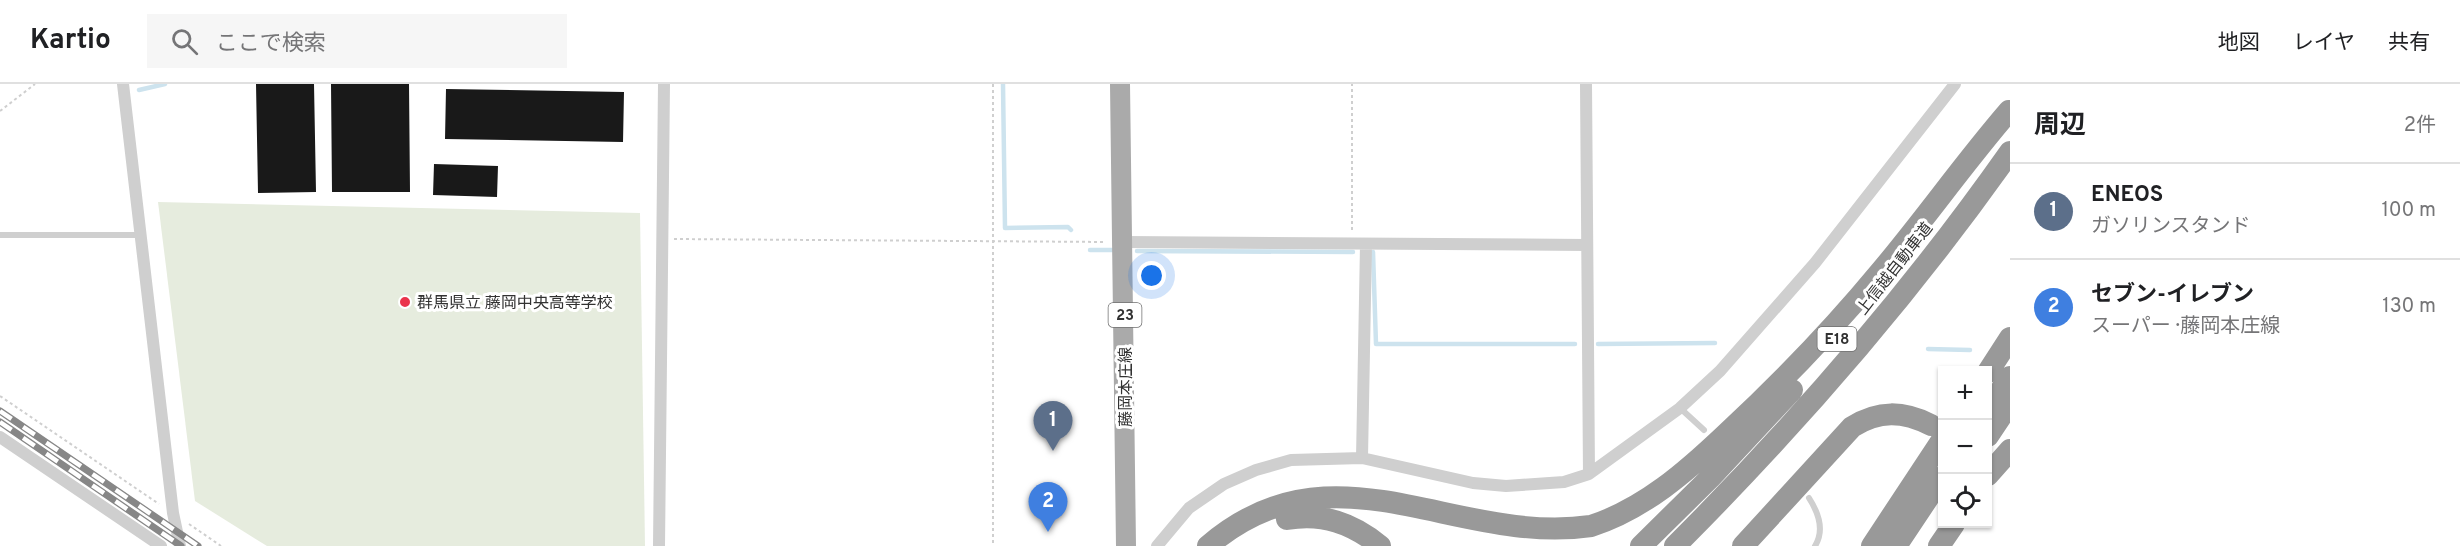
<!DOCTYPE html>
<html lang="ja">
<head>
<meta charset="utf-8">
<style>
  :root { --surface:#fff; --page:#f6f6f6; --text:#202124; --muted:#757577; --line:#e0e0e0; --accent:#ea344b }
  body { margin:0; font-family:Overpass,"Noto Sans JP",sans-serif; background:var(--page); color:var(--text) }
  .controls { position:absolute; right:18px; bottom:18px; display:grid; overflow:hidden; border-radius:0px; box-shadow:0 2px 4px #0004 }
  .controls button { width:54px; height:54px; display:grid; place-items:center; padding:0; border:0; border-bottom:2px solid var(--line); background:var(--surface); color:var(--text); font:30px sans-serif }
  .you { position:absolute; left:1152px; top:192px; width:21px; height:21px; margin:-15px; border:4px solid #fff; border-radius:50%; background:#1a73e8; box-shadow:0 0 0 9px #1a73e833 }
  .badge { display:grid; place-items:center; width:39px; height:39px; border-radius:50%; background:var(--accent); color:#fff; font-size:20px; font-weight:700 }
  .pin { position:absolute; translate:-50% -50px; filter:drop-shadow(0 2px 3px #0008) }
  .pin::after { content:''; position:absolute; top:32px; width:21px; height:18px; background:inherit; clip-path:polygon(0 0,100% 0,50% 100%) }
  .list { margin:0; padding:0; list-style:none }
  h2 { display:flex; justify-content:space-between; align-items:center; height:78px; margin:0; padding:0 24px; font-size:26px }
  h2 small { font-size:20px; font-weight:400; color:var(--muted) }
  .list li { display:grid; grid-template-columns:39px 1fr auto; gap:18px; align-items:center; box-sizing:border-box; height:96px; padding:0 24px; border-top:2px solid var(--line) }
  .list b { display:block; font-size:22px; white-space:nowrap }
  .list p { margin:0; font-size:20px; white-space:nowrap; color:var(--muted) }
  .list em { font-size:20px; font-style:normal; color:var(--muted) }
  .icon { flex:none; width:33px; height:33px; fill:none; stroke:currentColor; stroke-width:2; stroke-linecap:round; stroke-linejoin:round }
  .map { position:relative; flex:none; width:2010px; height:462px; overflow:hidden }
  header { display:flex; align-items:center; gap:36px; box-sizing:border-box; height:84px; padding:0 30px; background:var(--surface); border-bottom:2px solid var(--line) }
  header strong { font-size:28px }
  nav { display:flex; gap:33px; margin-inline-start:auto; font-size:21px }
  .search { width:420px; height:54px; background:var(--page); display:flex; align-items:center; gap:15px; box-sizing:border-box; padding:0 21px; border-radius:0px; color:var(--muted); font-size:22px }
  main { display:flex }
  aside { flex:1; background:var(--surface) }
  .map>svg:first-child { display:block }
  .green { fill:#e6ecde }
  .lines { fill:none; stroke-linecap:round; stroke-linejoin:round }
  .stream { stroke:#cde3ee; stroke-width:4.5 }
  .building { fill:#191919 }
  .path { stroke:#cfcfcf; stroke-width:2; stroke-dasharray:3 3; stroke-linecap:butt }
  .lane { stroke:#cfcfcf; stroke-width:6 }
  .street { stroke:#cfcfcf; stroke-width:12 }
  .primary { stroke:#aaa; stroke-width:20 }
  .highway { stroke:#999; stroke-width:22 }
  .rail-casing { stroke:#878787; stroke-width:7 }
  .rail { stroke:#fff; stroke-width:4.5; stroke-dasharray:14; stroke-linecap:butt }
  .poi-dot { fill:#ea344b; stroke:#fff; stroke-width:2 }
  .labels { text-anchor:middle; stroke-width:6; stroke-linejoin:round; paint-order:stroke }
  .shield { fill:#fff; stroke:#707070; stroke-width:1.5 }
  .shield-label { font-size:15px; font-weight:bold; fill:#323232 }
  .street-label { font-size:16px; fill:#323232; stroke:#fff }
  .poi-label { font-size:16px; fill:#323232; stroke:#fff; text-anchor:start }
</style>
</head>
<body>
<header>
<strong>Kartio</strong>
<div class="search"><svg class="icon" aria-label="search" viewBox="0 0 24 24"><circle cx="10" cy="10" r="6"/><path d="M15 15l6 6"/></svg>ここで検索</div>
<nav><a>地図</a><a>レイヤ</a><a>共有</a></nav>
</header>
<main>
<div class="map">
<svg width="2010" height="462" viewBox="0 0 2010 462">
  <rect width="100%" height="100%" fill="#fff"/>
  <!-- green -->
  <path class="green" d="M158 118 640 129 645 462H267L195 417Z"/>
  <g class="lines">
    <!-- stream -->
    <path class="stream" d="M1003 0 1005 144 1068 143 1071 146
      M139 6 165 0
      M1090 166H1112
      M1137 167 1353 168
      M1373 168 1376 260H1575
      M1598 260 1715 259
      M1928 265 1970 266"/>
  </g>
  <!-- building -->
  <path class="building" d="M256 0H314L316 108 258 109Z
    M331 0H409L410 108H332Z
    M446 5 624 8 623 58 445 55Z
    M434 80 498 82 497 113 433 111Z"/>
  <g class="lines">
    <!-- path -->
    <path class="path" d="M993 0V462
      M0 27 35 0
      M1352 146V0
      M674 155 1106 158
      M0 312 159 420
      M189 440 221 462"/>
    <!-- lane -->
    <path class="lane" d="M0 151H140
      M1680 324 1704 346
      M1809 414C1818 428 1825 446 1815 462"/>
    <!-- street -->
    <path class="street" d="M123 0 173 429 180 462
      M1586 0 1589 390
      M1124 158 1587 161
      M0 353 161 462
      M1362 374 1366 161
      M659 462 664 0
      M1157 462 1189 424 1224 400 1256 386 1291 376 1362 374 1473 399 1506 402 1564 398 1589 390 1680 324 1720 287 1815 179 1955 0"/>
    <!-- primary -->
    <path class="primary" d="M1120 0 1126 462"/>
    <!-- highway -->
    <path class="highway" d="M1988 288 2010 254
      M1988 325 2010 293
      M1988 352 2010 319
      M1988 391 2010 366
      M1287 435C1323 429 1352 439 1380 462
      M1208 462C1333 354 1454 462 1591 442 1644 425 1687 387 1726 350 1781 299 1833 245 1881 187 1925 135 1964 79 2009 27
      M1641 462 1710 394 1792 306
      M1675 462C1798 339 1910 210 2010 68
      M1743 462 1852 343C1879 326 1903 327 1931 341
      M1872 462 1942 356
      M1896 462 1942 393
      M1939 462 1954 440"/>
    <defs>
      <path id="rail" d="M0 327 198 462
        M0 338 181 462"/>
    </defs>
    <!-- rail casing -->
    <use href="#rail" class="rail-casing"/>
    <!-- rail -->
    <use href="#rail" class="rail"/>
  </g>
  <!-- markers -->
  <circle class="poi-dot" cx="405" cy="218" r="6"/>
  <g class="labels">
    <!-- shield labels -->
    <g class="shield">
      <rect x="1108.5" y="219" width="33" height="24" rx="4.5"/>
      <rect x="1817.5" y="243" width="39" height="24" rx="4.5"/>
    </g>
    <g class="shield-label">
      <text x="1125" y="236">23</text>
      <text x="1837" y="260">E18</text>
    </g>
    <!-- street labels -->
    <g class="street-label">
      <text transform="translate(1894 184) rotate(-52)" y="6">上信越自動車道</text>
      <text transform="translate(1125 303) rotate(-90)" y="6">藤岡本庄線</text>
    </g>
    <!-- poi labels -->
    <g class="poi-label">
      <text x="417" y="224">群馬県立 藤岡中央高等学校</text>
    </g>
  </g>
</svg>
<div class="controls">
<button>+</button>
<button>−</button>
<button><svg class="icon" aria-label="locate" viewBox="0 0 24 24"><circle cx="12" cy="12" r="6"/><path d="M12 2v4M12 18v4M2 12h4M18 12h4"/></svg></button>
</div>
<div class="you"></div>
<div class="pin badge" style="left:1053px;top:367px;background:#5c6f8a">1</div>
<div class="pin badge" style="left:1048px;top:448px;background:#3f7fe0">2</div>
</div>
<aside>
<h2>周辺<small>2件</small></h2>
<ul class="list">
<li><span class="badge" style="background:#5c6f8a">1</span><div><b>ENEOS</b><p>ガソリンスタンド</p></div><em>100 m</em></li>
<li><span class="badge" style="background:#3f7fe0">2</span><div><b>セブン-イレブン</b><p>スーパー · 藤岡本庄線</p></div><em>130 m</em></li>
</ul>
</aside>
</main>
</body>
</html>
